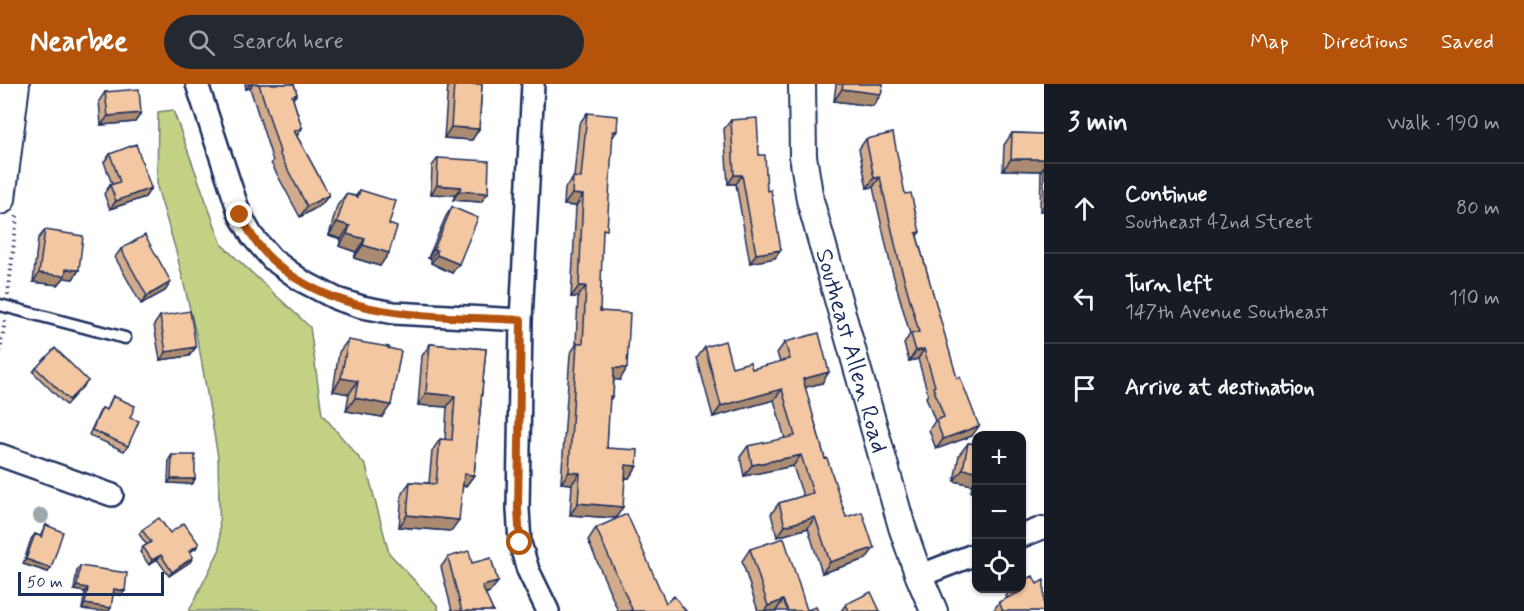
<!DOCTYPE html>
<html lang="en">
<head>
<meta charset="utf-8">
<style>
  :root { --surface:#171b24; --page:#242831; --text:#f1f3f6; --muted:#9ea1a6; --line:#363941; --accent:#b45309 }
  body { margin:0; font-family:Mynerve,sans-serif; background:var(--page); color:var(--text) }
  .controls { position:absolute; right:18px; bottom:18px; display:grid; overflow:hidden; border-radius:12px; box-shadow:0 2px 4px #0004 }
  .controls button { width:54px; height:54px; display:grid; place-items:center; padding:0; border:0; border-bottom:2px solid var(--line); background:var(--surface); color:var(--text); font:30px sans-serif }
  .scale { position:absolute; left:18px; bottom:15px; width:146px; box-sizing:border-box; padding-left:6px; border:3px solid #1b2f5e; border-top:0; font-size:16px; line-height:21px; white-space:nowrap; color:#1b2f5e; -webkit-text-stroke:4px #fff; paint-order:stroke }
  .stop { position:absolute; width:18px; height:18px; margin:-14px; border:4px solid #b45309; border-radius:50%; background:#fff }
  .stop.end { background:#b45309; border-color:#fff; box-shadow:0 2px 6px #0008 }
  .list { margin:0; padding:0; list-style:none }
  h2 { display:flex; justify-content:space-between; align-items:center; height:78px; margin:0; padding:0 24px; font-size:26px }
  h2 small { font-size:20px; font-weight:400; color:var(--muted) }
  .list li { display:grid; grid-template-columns:39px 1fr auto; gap:18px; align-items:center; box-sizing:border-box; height:90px; padding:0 24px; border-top:2px solid var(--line) }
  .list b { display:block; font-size:22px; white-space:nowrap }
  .list p { margin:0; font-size:20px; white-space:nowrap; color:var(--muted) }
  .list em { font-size:20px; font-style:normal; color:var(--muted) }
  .icon { flex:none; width:33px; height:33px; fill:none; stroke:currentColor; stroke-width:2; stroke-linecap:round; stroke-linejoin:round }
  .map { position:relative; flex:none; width:1044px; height:527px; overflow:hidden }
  header { display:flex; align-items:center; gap:36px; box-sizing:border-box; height:84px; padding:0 30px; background:var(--accent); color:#fff }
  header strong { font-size:28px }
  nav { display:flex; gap:33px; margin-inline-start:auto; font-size:21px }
  .search { width:420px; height:54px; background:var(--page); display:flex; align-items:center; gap:15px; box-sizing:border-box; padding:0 21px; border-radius:33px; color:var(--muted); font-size:22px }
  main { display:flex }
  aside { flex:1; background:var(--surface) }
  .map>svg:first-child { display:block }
  .green { fill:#c3d185; stroke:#6f8072; stroke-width:1.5 }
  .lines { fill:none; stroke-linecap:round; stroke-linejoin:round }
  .service-casing { stroke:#1b2f5e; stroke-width:15 }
  .minor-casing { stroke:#1b2f5e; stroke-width:26 }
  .tertiary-casing { stroke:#1b2f5e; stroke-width:30 }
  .secondary-casing { stroke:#1b2f5e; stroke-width:34 }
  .path { stroke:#1b2f5e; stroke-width:4; stroke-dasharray:1.5 4.5; stroke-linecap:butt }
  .service { stroke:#fff; stroke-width:10 }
  .minor { stroke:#fff; stroke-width:21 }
  .tertiary { stroke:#fff; stroke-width:26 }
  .secondary { stroke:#fff; stroke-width:30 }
  .tree { fill:#9da8ad }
  .wall { fill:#d1ab8b; stroke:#1b2f5e; stroke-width:1.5 }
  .shaded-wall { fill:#aa8b71; stroke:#1b2f5e; stroke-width:1.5 }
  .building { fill:#f3c7a2; stroke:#1b2f5e; stroke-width:1.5 }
  .route { stroke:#b45309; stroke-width:8 }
  .labels { text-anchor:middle; stroke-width:4.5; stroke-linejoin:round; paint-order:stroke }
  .street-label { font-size:24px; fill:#1b2f5e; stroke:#fff }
</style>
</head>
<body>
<header>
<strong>Nearbee</strong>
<div class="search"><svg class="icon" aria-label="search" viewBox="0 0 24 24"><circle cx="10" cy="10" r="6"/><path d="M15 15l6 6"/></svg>Search here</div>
<nav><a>Map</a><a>Directions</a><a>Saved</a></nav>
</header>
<main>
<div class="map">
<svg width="1044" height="527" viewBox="0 0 1044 527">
  <rect width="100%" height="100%" fill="#fff"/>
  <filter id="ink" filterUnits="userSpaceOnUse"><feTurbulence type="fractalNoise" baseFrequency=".0167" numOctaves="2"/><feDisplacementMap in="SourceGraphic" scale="12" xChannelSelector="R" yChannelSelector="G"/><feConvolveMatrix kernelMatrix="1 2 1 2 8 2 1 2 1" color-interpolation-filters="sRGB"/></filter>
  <g filter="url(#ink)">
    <!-- green -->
    <path class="green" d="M173 26 222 161 310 243 322 330 366 382 389 469 437 521 439 527H189L220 465 218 373 199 263 176 167 157 103 158 28Z"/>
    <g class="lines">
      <defs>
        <path id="service" d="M0 221 125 254"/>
        <path id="minor" d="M197 0 240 131 252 152 272 175 302 197 337 215 362 223 394 229 521 236
          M533 0 521 236 518 425 520 459 528 486 548 527
          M0 371 112 411
          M1022 452 1042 444
          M919 492 976 470"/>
        <g id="tertiary">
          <path id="s1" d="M802 0 803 72 810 116 902 443 919 492 934 527"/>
        </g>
        <path id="secondary" d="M0 115 14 0"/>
      </defs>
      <!-- service casing -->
      <use href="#service" class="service-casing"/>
      <!-- minor casing -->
      <use href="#minor" class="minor-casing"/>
      <!-- tertiary casing -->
      <use href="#tertiary" class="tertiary-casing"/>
      <!-- secondary casing -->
      <use href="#secondary" class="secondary-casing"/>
      <!-- path -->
      <path class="path" d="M8 211 17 132
        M0 268 5 236"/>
      <!-- service -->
      <use href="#service" class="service"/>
      <!-- minor -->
      <use href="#minor" class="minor"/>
      <!-- tertiary -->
      <use href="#tertiary" class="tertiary"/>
      <!-- secondary -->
      <use href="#secondary" class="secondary"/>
    </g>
    <!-- trees -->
    <circle class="tree" cx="41" cy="432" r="8"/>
    <!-- wall -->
    <path class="wall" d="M245 0H294L297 10 293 15 302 44 297 52 329 111 321 121 300 133 271 79 273 77 250 4 246 5Z
      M448 0H482L479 45 472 56 444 54Z
      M836 0H883L881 10 873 22 834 17Z
      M105 8 141 29 135 38 101 41 99 17Z
      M587 29 612 54 602 152 600 227 620 296 614 295 613 312 609 317 607 364 637 382 629 394 626 393 616 434 570 431 572 400 561 399 570 270 576 261 578 213H571L576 122 564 121 565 104 574 93 579 40Z
      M731 36 759 71 767 107 775 174 750 179 736 100H728L724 45Z
      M1012 49 1044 50V127H1040L1041 87 1003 86 1004 61Z
      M866 55 905 110 920 148 917 152 972 352 936 365 929 346 935 337 926 313 928 310 918 275 909 277 904 260 910 250 891 183 873 103 867 104 859 65Z
      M110 70 151 104 145 113 110 125 104 110 110 101 112 100 104 78Z
      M438 74 488 109 481 118 453 116 455 111 431 110 432 82Z
      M360 106 389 140 380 182 354 174 356 168 339 162 341 155 329 151 337 122 346 110 356 112Z
      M452 123V189L431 179V174H428L446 132Z
      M45 146 79 186 73 195 64 194 58 201 33 198 38 155Z
      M121 165 171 198 165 207 141 220 115 173Z
      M160 232 196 263 189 272 160 276 154 241Z
      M348 256 382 333 346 327 349 310 333 307 339 268Z
      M785 258 822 299 805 303 825 375 846 433 866 475 822 489 808 444 777 453 771 430 779 419 803 412 793 382 744 392 740 373 748 362 785 355 774 316 713 333 697 274 705 263 732 283 752 285 780 278 777 269Z
      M430 260 486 265 474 391 466 402H463L451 447 399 443 402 409 410 398 429 399 432 367 440 355 445 356 447 323 418 321 422 272Z
      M36 284 88 297 66 321 33 288Z
      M113 312 130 334 128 362 124 367 89 351 99 329 102 324 106 326Z
      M968 359 976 360V409L971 408 972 401 954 397 959 371Z
      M172 371 195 395 192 400 168 399 169 375Z
      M46 441 48 488 23 480 31 455 35 450 40 452 43 446Z
      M596 444 666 519 686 527H618L588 456Z
      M142 446 170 449 196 464 190 468 193 473 190 478 169 492 157 475 149 481 140 468 143 463 147 461 139 450Z
      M750 465 807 526 818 527H758L742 477Z
      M448 473 472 479 490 508 485 510 493 527H452L441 483Z
      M80 482 125 507 121 511 113 510 82 525 85 508 74 506 77 486Z
      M1037 500 1044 527H993L999 518 1007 514 1006 512 1011 504H1022Z
      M846 520 880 527H841Z"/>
    <!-- shaded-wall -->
    <path class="shaded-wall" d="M250 0H253L250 4 246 5Z
      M842 5 881 10 873 22 834 17Z
      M141 29 135 38 101 41 108 32Z
      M451 43 479 45 472 56 444 54Z
      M302 44 295 55 294 47Z
      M613 47H617L609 58Z
      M1011 75H1044V82L1041 87 1003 86Z
      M734 91H742L736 100H728Z
      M880 93 873 103 867 104 874 94Z
      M437 101 461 103 455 111 431 110Z
      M151 104 145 113 110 125 116 117Z
      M459 107 488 109 481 118 453 116Z
      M572 110 583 111 576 122 564 121Z
      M329 111 321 121 300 133 307 122Z
      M1044 121V127H1040Z
      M337 138 350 142 341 155 329 151Z
      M347 150 365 155 356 168 339 162Z
      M363 161 389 169 380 182 354 174Z
      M434 165 437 166 431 174H428Z
      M781 166 775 174 750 179 756 170Z
      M437 171 459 180 452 189 431 179Z
      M66 185 79 186 73 195 64 194 58 201 33 198 39 189Z
      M171 198 165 207 141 220 147 212Z
      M579 202H586L578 213H571Z
      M196 263 189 272 160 276 166 268Z
      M924 265 918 275 909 277 916 267Z
      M614 284H627L620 296 606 295Z
      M829 288 822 299 795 306 803 295Z
      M341 294 358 297 349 310 333 307Z
      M782 305 774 316 713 333 721 322Z
      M426 309 455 312 447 323 418 321Z
      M355 314 391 321 382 333 346 327Z
      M979 342 972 352 936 365 943 355Z
      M801 371 793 382 744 392 752 381Z
      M626 381 637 382 629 394 619 393Z
      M963 385 976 387V395L972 401 954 397Z
      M569 388 580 389 572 400 561 399Z
      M464 390 474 391 466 402 456 401Z
      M171 395H195L192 400 168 399Z
      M976 401V409L971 408Z
      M578 419 623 423 616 434 570 431Z
      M407 431 459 436 451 447 399 443Z
      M815 433 808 444 777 453 785 442Z
      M199 460 196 464 186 471 189 467Z
      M874 464 866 475 822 489 830 478Z
      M161 471 157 475 149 481 152 476Z
      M193 473 190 478 169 492 172 488Z
      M26 475 51 484 48 488 23 480Z
      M498 498 490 508 474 512 482 502Z
      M77 502 88 504 85 508 74 506Z
      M114 505 125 507 121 511 111 509Z
      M783 516 776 527H764L768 522Z
      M85 520 111 524 109 527H96L82 525Z"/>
    <!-- building -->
    <path class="building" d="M259 0H294L297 10 292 12 302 44 294 47 329 111 307 122 279 69 280 68Z
      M454 0H482L479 45 451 43Z
      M843 0H883L881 10 842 5Z
      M139 5 141 29 108 32 105 8Z
      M587 29 618 32 617 47H613L607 146 603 145 600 227 630 229 627 284H614L613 312H610L607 364 638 366 637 382 626 381 623 423 578 419 580 389 569 388 577 259H583L586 202H579L583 111 572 110 573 93 581 94Z
      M757 34 759 71H765L767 107 771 106 781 166 756 170 742 91H734L731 36Z
      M893 49 905 110 911 109 920 148 916 149 957 294 960 293 979 342 943 355 936 336 944 333 933 303 935 302 924 265 916 267 911 250 919 248 898 173 880 93 874 94 866 55Z
      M1012 49 1044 50V75H1011Z
      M136 60 151 104 116 117 110 101 120 98 110 70Z
      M438 74 489 77 488 109 459 107 461 103 437 101Z
      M360 106 396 117 389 140 397 143 389 169 363 161 365 155 347 150 350 142 337 138 346 110 358 113Z
      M452 123 478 134 459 180 437 171V166L434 165Z
      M45 146 83 152 79 186 66 185 65 192 39 189Z
      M145 151 171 198 147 212 121 165Z
      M190 227 196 263 166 268 160 232Z
      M819 249 829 288 803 295 825 375 827 374 846 433 862 428 874 464 830 478 815 433 785 442 779 419 813 409 801 371 752 381 748 362 795 352 782 305 721 322 705 263 725 257 732 283 750 278 752 285 790 275 785 258Z
      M348 256 389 263 388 264 401 267 391 321 355 314 358 297 341 294Z
      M430 260 486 265 474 391 464 390 459 436 407 431 410 398 436 400 440 355 452 356 455 312 426 309Z
      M55 264 88 297 69 316 36 284Z
      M113 312 135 322 130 334 139 337 128 362 92 346 102 324 107 326Z
      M968 359 976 360V387L963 385Z
      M172 371H195V395H171Z
      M627 430 666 519 674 512 686 527H630L632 525 596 444Z
      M159 434 170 449 184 439 199 460 189 467 193 473 172 488 161 471 152 476 143 463 151 458 142 446Z
      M46 441 63 448 51 484 26 475 35 450 42 453Z
      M784 454 807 526 816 523 818 527H788L783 516 768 522 750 465Z
      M469 467 472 479 491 474 498 498 482 502 493 527H462L461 524 448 473Z
      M80 482 127 489 125 507 114 505 111 524 85 520 88 504 77 502Z
      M1033 492 1037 500 1044 496V527H1003L999 518 1018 509 1015 504H1022V497Z
      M871 508 880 527H849L846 520Z"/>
  </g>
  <g class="lines" filter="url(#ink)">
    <!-- route -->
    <path class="route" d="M240 131C249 147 258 163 272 176 340 238 435 231 521 236L518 425 520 459"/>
  </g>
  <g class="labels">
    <!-- street labels -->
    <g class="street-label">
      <text dy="8" stroke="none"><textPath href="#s1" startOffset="273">Southeast Allen Road</textPath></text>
    </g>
  </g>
</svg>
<div class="controls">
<button>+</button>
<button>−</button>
<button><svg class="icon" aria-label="locate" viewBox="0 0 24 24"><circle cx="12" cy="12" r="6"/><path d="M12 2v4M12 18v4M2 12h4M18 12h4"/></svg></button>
</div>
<div class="scale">50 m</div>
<div class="stop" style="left:520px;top:459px"></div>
<div class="stop end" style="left:240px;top:131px"></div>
</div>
<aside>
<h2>3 min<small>Walk · 190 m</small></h2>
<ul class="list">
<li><svg class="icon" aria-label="ahead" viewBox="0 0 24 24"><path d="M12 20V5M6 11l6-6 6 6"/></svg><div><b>Continue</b><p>Southeast 42nd Street</p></div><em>80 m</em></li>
<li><svg class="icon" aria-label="left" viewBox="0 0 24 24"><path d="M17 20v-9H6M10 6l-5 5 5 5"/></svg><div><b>Turn left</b><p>147th Avenue Southeast</p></div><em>110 m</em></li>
<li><svg class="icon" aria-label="arrive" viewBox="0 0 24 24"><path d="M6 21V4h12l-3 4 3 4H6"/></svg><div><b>Arrive at destination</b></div></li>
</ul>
</aside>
</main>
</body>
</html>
